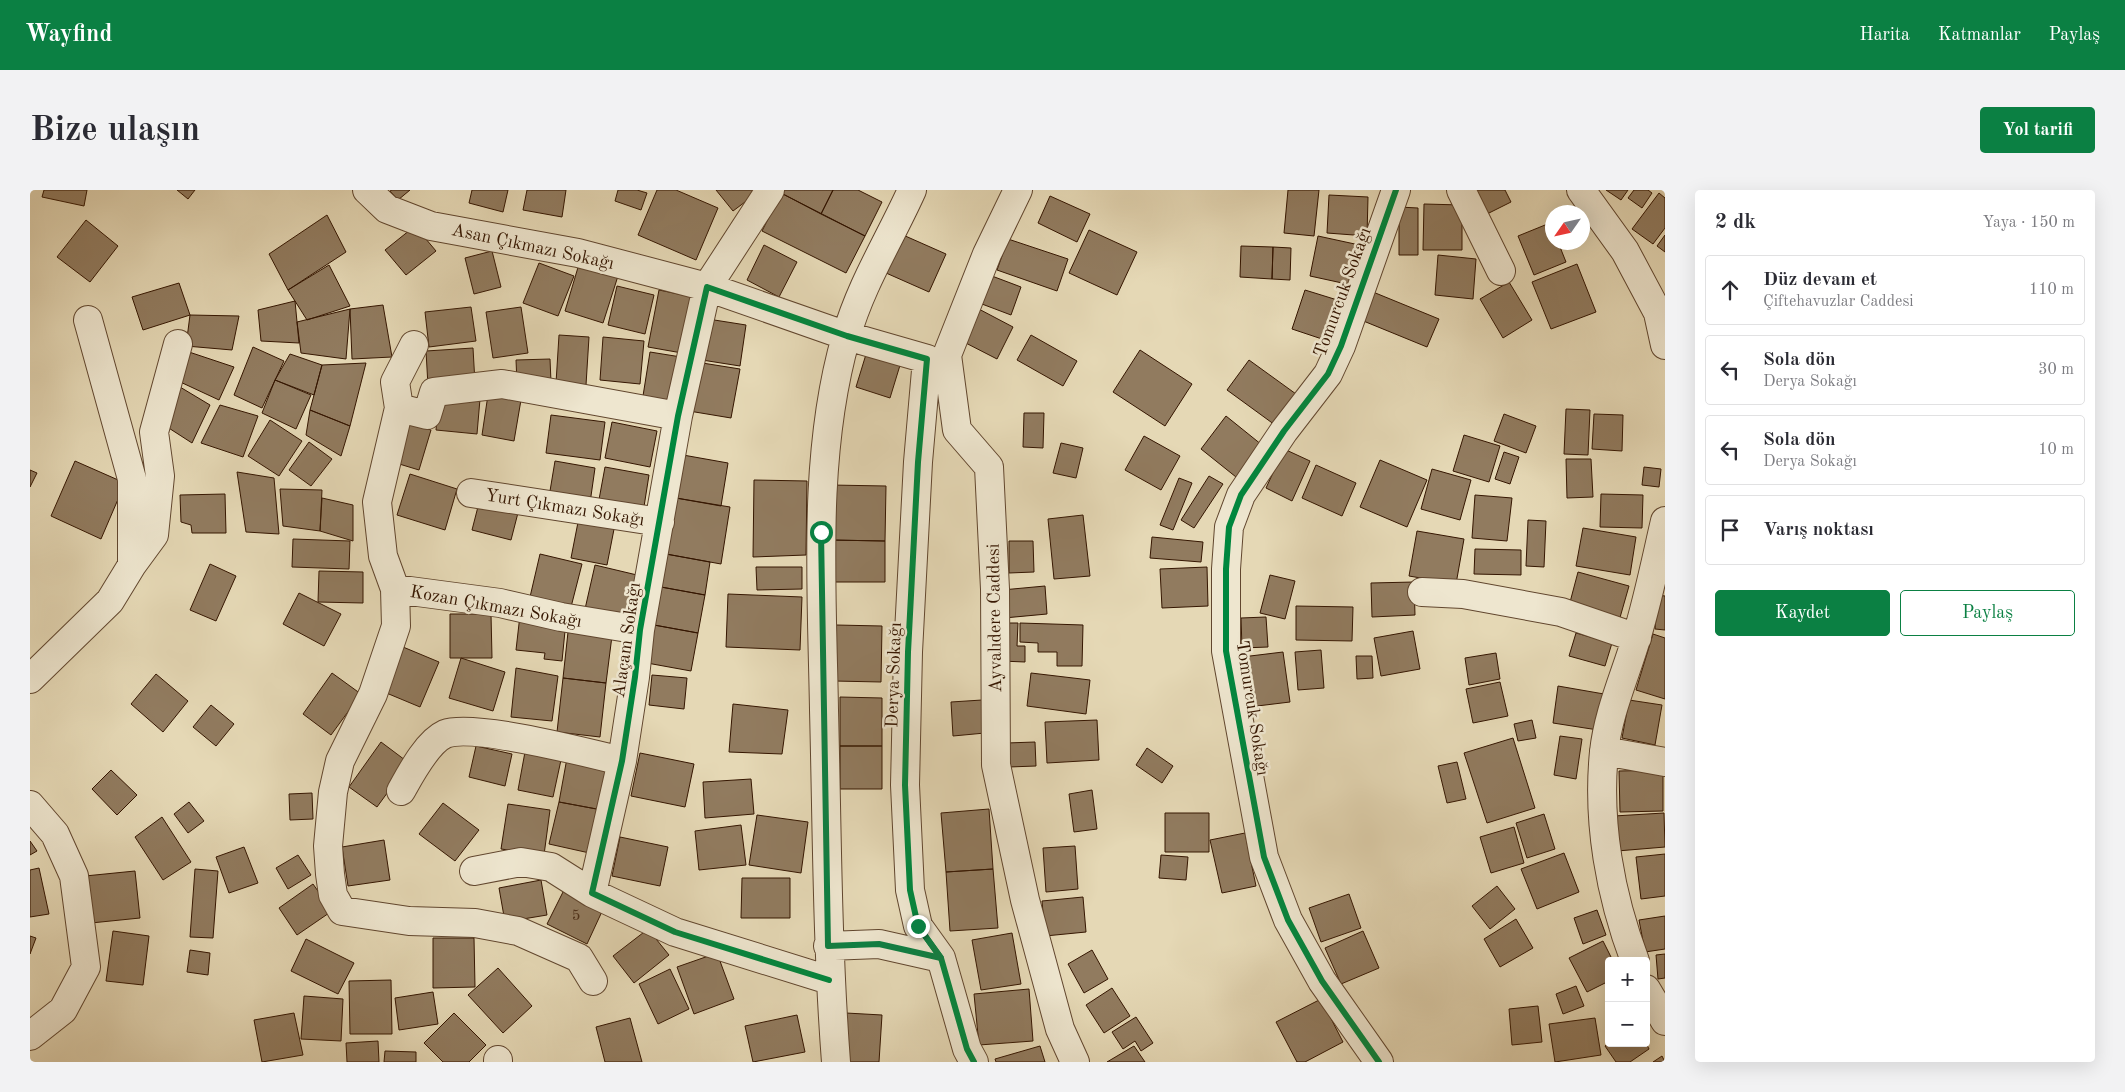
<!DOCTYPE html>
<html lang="tr">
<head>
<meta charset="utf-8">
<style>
  :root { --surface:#fff; --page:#f2f2f3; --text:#2b2b33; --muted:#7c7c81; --line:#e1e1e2; --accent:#0b8043 }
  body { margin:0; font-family:"Old Standard TT",serif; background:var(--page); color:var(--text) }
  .controls { position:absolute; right:15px; bottom:15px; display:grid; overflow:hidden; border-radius:5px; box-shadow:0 5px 20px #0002 }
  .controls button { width:45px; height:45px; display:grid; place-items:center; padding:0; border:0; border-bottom:1px solid var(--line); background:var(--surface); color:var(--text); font:25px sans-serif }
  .compass { position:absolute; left:1515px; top:15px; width:45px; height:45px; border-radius:50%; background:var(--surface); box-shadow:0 5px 20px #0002; rotate:236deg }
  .stop { position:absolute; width:15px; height:15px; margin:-11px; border:4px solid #0b8043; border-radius:50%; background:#fff }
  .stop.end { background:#0b8043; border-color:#fff; box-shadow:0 1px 5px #0008 }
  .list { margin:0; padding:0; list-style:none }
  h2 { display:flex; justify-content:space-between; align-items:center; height:65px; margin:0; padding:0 20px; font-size:21px }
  h2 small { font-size:16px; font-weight:400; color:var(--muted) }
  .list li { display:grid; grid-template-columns:32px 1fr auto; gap:15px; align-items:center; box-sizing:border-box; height:70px; margin:0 10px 10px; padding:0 10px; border:1px solid var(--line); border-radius:5px }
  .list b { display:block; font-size:19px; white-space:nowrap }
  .list p { margin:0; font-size:16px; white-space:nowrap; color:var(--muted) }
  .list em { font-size:16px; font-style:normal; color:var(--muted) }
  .actions { display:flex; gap:10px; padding:15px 20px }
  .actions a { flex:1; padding:11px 0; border:1px solid var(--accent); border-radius:5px; text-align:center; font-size:18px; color:var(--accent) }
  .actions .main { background:var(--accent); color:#fff }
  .icon { flex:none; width:28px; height:28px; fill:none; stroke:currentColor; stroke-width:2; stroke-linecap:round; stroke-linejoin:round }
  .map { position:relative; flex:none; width:1635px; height:872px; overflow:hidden; border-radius:5px }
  header { display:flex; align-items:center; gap:30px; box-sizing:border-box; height:70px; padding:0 25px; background:var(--accent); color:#fff }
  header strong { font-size:24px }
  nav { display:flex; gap:28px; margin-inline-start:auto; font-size:18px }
  .intro { display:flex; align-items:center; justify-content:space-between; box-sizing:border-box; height:120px; padding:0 30px }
  h1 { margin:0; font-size:35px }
  .button { padding:12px 22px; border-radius:5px; background:var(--accent); color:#fff; font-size:18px; font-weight:700 }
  main { display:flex; gap:30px; padding:0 30px }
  aside { flex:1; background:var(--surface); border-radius:5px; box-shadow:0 5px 20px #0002 }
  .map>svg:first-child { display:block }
  .building { fill:#917b5f; stroke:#351601 }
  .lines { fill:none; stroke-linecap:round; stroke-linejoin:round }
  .minor-casing { stroke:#61462e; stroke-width:30 }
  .minor { stroke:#eee6cf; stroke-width:28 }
  .cycleway-casing { stroke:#eee6cf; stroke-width:9 }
  .cycleway { stroke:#00873e; stroke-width:6 }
  .route { stroke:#0b8043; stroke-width:6 }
  .labels { text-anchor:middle; stroke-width:5; stroke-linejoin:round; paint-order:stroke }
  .number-label { font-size:15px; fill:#4c2f18 }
  .street-label { font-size:18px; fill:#351601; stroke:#eee6cf }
</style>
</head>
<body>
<header>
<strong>Wayfind</strong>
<nav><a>Harita</a><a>Katmanlar</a><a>Paylaş</a></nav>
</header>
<div class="intro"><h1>Bize ulaşın</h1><a class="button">Yol tarifi</a></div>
<main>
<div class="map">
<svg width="1635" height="872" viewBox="0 0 1635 872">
  <rect width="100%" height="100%" fill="#e5d8b5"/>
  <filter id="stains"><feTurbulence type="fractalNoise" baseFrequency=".004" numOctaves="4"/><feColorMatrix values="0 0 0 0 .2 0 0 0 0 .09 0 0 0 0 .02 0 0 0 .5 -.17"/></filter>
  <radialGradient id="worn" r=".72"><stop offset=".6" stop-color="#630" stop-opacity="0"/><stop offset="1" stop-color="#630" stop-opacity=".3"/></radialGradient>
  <!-- building -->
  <path class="building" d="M14 0H57L54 16 12 7Z
    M147 0H165L158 9Z
    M362 0H380L368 10 360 1Z
    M442 0H478L473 22 439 13Z
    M497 0H536L532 27 493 20Z
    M588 0H607L617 3 611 20 585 11Z
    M627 0H646L688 18 666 70 608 45Z
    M686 0H731L703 21Z
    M752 0H803L791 24 751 3Z
    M803 0H828L852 12 835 46 791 24Z
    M1258 0H1289L1284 46 1254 43Z
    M1443 0H1475L1481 12 1455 25Z
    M1576 0H1598L1591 10Z
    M1604 0H1618L1622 3 1612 18 1598 8Z
    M751 3 835 46 816 83 732 41Z
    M1629 3 1635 8V38L1623 54 1602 39Z
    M1299 5 1338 7 1337 46 1297 43Z
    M1020 6 1060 24 1047 52 1008 33Z
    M1394 14 1432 15V60H1393Z
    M1369 17 1388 18V65H1369Z
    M297 25 316 62 258 100 239 64Z
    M56 30 88 56 60 92 27 67Z
    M1520 33 1522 39V52H1528L1536 72 1504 85 1488 46Z
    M385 36 406 61 376 85 355 60Z
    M1059 40 1107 62 1087 105 1039 83Z
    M864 41 916 64 899 102 847 79Z
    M1635 45V62L1627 56Z
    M1288 46 1334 56 1326 96 1280 86Z
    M978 49 1038 69 1027 101 967 80Z
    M734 55 767 72 749 107 717 90Z
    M1211 56 1243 57 1242 89 1210 87Z
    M1243 57 1261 58 1260 90 1242 89Z
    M462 61 471 97 444 104 435 68Z
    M1408 65 1446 69 1443 109 1405 105Z
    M509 73 544 86 528 126 493 113Z
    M549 74 588 86 573 133 535 121Z
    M1547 74 1566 122 1521 139 1502 92Z
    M299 75 320 116 277 130 258 100Z
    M954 83 991 97 981 125 944 111Z
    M1479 92 1502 130 1473 148 1450 109Z
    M149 93 160 125 113 140 102 107Z
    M587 96 624 105 615 144 578 135Z
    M629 100 663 107 652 163 618 157Z
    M1275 100 1317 113 1304 153 1262 139Z
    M1343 102 1409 129 1397 157 1331 130Z
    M265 111 269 153 231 151 228 120Z
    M353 115 362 167 322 169 320 119Z
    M441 117 446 151 399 157 395 122Z
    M491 117 498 163 463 168 456 122Z
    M945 117 983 137 967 169 928 149Z
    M320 119 316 169 271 163 267 132Z
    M160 125 209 126 202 160 156 156Z
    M678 129 716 135 710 176 672 170Z
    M529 145 559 147 556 195 526 193Z
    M1001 145 1047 171 1033 196 987 170Z
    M573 147 614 151 610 194 570 190Z
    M223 157 254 171 232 218 204 205Z
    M443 158 445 193 398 196 396 161Z
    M1110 160 1162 194 1135 236 1083 202Z
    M156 161 204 177 189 210 146 190Z
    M837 161 871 172 860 208 826 197Z
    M620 162 651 167 644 211 613 206Z
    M260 164 292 175 284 205 245 190Z
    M520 169 521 192 487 193 486 170Z
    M1219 170 1266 204 1245 235 1197 200Z
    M666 172 710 179 701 228 659 221Z
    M336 173 320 236 280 220 292 175Z
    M245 190 281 205 266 239 232 223Z
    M145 194 180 215 162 253 131 233Z
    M459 198 492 204 484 251 452 245Z
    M409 205 450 209 447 244 406 240Z
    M190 215 228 226 213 267 171 253Z
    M1536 219 1560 220 1558 265 1534 264Z
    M280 220 320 236 311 266 276 245Z
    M994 223H1014L1013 258 993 257Z
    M1474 224 1506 236 1496 263 1464 251Z
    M1564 224 1593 225 1592 261 1562 259Z
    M521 225 575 232 570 270 516 263Z
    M1196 226 1237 259 1211 291 1171 259Z
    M240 230 272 251 249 286 218 266Z
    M582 232 627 241 620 277 575 268Z
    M377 233 401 240 389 280 366 273Z
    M1434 245 1470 256 1459 292 1423 281Z
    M1114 246 1150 266 1131 300 1095 280Z
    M279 252 302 269 281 296 259 280Z
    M1031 253 1053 258 1046 288 1023 283Z
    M1254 259 1280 271 1262 311 1236 298Z
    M1474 262 1489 267 1480 294 1465 289Z
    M653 265 698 273 691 316 646 308Z
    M1536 269H1561L1563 307 1537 308Z
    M1350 270 1397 290 1377 337 1330 317Z
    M45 271 95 293 71 349 21 326Z
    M525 271 565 278 559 320 518 313Z
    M1286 275 1326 293 1312 326 1272 308Z
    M575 277 619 285 613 323 568 315Z
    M1614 277 1631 279 1629 297 1612 295Z
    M1402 279 1441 290 1430 330 1391 319Z
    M0 280 7 283 0 297Z
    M207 282 244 288 249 344 216 342Z
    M380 284 427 299 415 340 367 325Z
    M1179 286 1193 294 1164 338 1151 330Z
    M1149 288 1162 293 1143 340 1130 335Z
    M724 290 777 291 776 365 723 367Z
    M801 295 856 296 855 351 800 350Z
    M250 299 292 300 290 341 253 336Z
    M195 304 196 343H162L161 335 151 332 150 305Z
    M1571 304 1613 305 1612 338 1570 337Z
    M451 305 490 315 481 350 442 340Z
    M1445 305 1482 308 1477 351 1442 348Z
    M292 308 323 315V351L290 341Z
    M646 308 700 317 691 374 636 364Z
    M550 322 586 329 577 375 541 368Z
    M1053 325 1060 386 1024 389 1018 329Z
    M1498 330 1516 331 1514 377 1496 376Z
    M1553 338 1606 347 1600 385 1546 376Z
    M1387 341 1434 349 1426 394 1379 386Z
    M1122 347 1173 352 1171 372 1120 368Z
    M263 349 320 351 319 379 262 377Z
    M800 350 855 351V392H800Z
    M979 351H1003L1004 382 979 383Z
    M1445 359 1491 360V385L1444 384Z
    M510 364 552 374 541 417 500 407Z
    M636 364 680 372 675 405 631 397Z
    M180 374 206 386 186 431 160 420Z
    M565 375 607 385 597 429 555 419Z
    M726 377H772V399L727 400Z
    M1177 377 1178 416 1132 418 1130 379Z
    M289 381 333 382V413L288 412Z
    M1548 382 1599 396 1589 431 1539 416Z
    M1240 385 1265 391 1255 429 1230 423Z
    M1384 392 1385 425 1342 427 1341 393Z
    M1015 396 1017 424 974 428 972 400Z
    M631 397 675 405 668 443 624 435Z
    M269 403 311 424 294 456 253 434Z
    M698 404 772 407 770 460 696 457Z
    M1628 405 1635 406V440L1625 439Z
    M1266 416 1323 417 1322 451 1266 450Z
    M420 424H461L462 468H420Z
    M490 425 536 431 532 471 514 469 515 463 486 460Z
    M1236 427 1238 457 1212 458 1211 428Z
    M539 433 583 438 576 493 533 488Z
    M972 433H988L987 456H995V472L971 471Z
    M990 433 1053 435 1052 476H1027V462H1008V453L990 452Z
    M624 435 668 443 661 481 617 473Z
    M806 435 852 436 851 492 804 491Z
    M1383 441 1390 479 1351 486 1344 448Z
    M1546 443 1582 453 1575 476 1539 466Z
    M1623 444 1635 448V509L1606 500Z
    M373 457 409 472 390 517 354 502Z
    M1291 460 1294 498 1268 500 1265 462Z
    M1253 462 1260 512 1219 517 1212 467Z
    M1466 463 1470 489 1439 495 1435 468Z
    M1326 466H1342L1343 488 1327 489Z
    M431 468 475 482 463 521 419 508Z
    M486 478 528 486 522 531 481 527Z
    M302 483 331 504 301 545 273 524Z
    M1001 483 1060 490 1056 524 997 516Z
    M126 484 158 511 133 542 101 514Z
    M622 485 657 488 654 519 619 515Z
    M533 488 576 493 570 547 527 542Z
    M1470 492 1478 526 1443 533 1436 499Z
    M1528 496 1574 504 1568 540 1523 533Z
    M810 507 852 508V556H810Z
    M952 510 955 543 923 546 921 512Z
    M1599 510 1632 515 1625 555 1592 548Z
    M703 514 758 520 752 564 699 562Z
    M181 515 204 534 186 556 163 537Z
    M1067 530 1069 570 1017 573 1015 532Z
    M1502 530 1506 548 1488 551 1484 534Z
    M1530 546 1552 549 1546 589 1524 585Z
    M1483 548 1505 618 1457 633 1434 563Z
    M351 552 379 573 347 617 319 597Z
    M1005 552 1006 576 979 577 977 553Z
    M446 556 482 564 475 596 439 587Z
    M810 556H852V599H810Z
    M1117 558 1143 576 1132 593 1106 575Z
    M495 562 531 570 523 607 488 600Z
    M610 563 664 574 655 617 601 606Z
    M537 568 580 576 572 620 529 612Z
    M1427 572 1436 609 1417 613 1408 576Z
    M81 580 107 605 87 625 62 599Z
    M1633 580V621L1590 622 1589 581Z
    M721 589 724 624 675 628 673 592Z
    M1062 600 1067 639 1044 642 1039 604Z
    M282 603 283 629 260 630 259 604Z
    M159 612 174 631 158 643 144 624Z
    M529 612 572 620 564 664 519 654Z
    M413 613 449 640 425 671 389 644Z
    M478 614 520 620 514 665 471 659Z
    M959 619 963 679 916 682 911 623Z
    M1135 623H1179V662H1135Z
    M1634 623 1635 657 1587 661 1584 626Z
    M1514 624 1525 659 1497 668 1486 633Z
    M727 625 778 632 771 683 719 675Z
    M132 627 161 672 133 690 105 647Z
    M711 635 716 675 669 680 665 641Z
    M1484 637 1494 673 1461 683 1450 647Z
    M1215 643 1226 696 1192 703 1180 650Z
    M590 647 638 657 630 696 582 686Z
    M354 650 360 690 318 696 312 657Z
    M0 651 7 661 0 665Z
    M1045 656 1048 699 1016 702 1013 658Z
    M214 657 228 693 199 703 186 667Z
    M1534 663 1549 702 1507 719 1491 679Z
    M1635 664V706L1611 709 1606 667Z
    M268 665 281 685 258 699 246 678Z
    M1131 665 1158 667 1156 690 1129 688Z
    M9 678 19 724 0 727V680Z
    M165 679 188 681 183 748 160 747Z
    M963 679 968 738 920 741 916 682Z
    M105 681 110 728 61 733 55 686Z
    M712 688H760V728H711Z
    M511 690 517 725 475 732 469 698Z
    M283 694 302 721 267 745 249 718Z
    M536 696 575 715 557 754 517 734Z
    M1467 696 1485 719 1460 739 1442 716Z
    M1319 704 1331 738 1291 752 1279 718Z
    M1053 707 1056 742 1015 746 1012 711Z
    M1567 720 1576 745 1553 754 1544 728Z
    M1635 726V759L1615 762 1609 730Z
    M1486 729 1503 758 1470 777 1454 749Z
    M618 739 639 765 604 793 583 766Z
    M83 741 119 746 113 795 76 791Z
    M1333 741 1349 778 1311 794 1295 758Z
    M982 743 991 794 951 800 942 750Z
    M0 746 6 748 0 764Z
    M403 748H444L445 797 403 798Z
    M276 749 324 773 308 804 261 781Z
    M1573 751 1583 771H1579V791L1557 802 1539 768Z
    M160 760 180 763 178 785 157 782Z
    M1062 760 1078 789 1054 803 1038 774Z
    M687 763 704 809 664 824 647 777Z
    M1635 764V788L1628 789 1626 765Z
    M468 778 502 816 473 843 438 805Z
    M640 779 659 819 628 834 609 794Z
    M361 790 362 844H320L319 791Z
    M1546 796 1554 816 1533 824 1526 804Z
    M1082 798 1100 826 1074 843 1056 815Z
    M999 799 1003 851 949 855 944 804Z
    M403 802 408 834 369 840 365 808Z
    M274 806 313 809 311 851 271 849Z
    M1291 809 1313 852 1275 872H1267L1246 832Z
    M1508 816 1512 852 1482 855 1479 819Z
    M264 823 273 865 232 872 224 830Z
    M424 823 456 855 439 872H413L394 853Z
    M816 823 852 825 849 872H812Z
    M767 825 775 862 723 872 715 836Z
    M1106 827 1123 853 1111 861 1105 851 1093 859 1082 842Z
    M600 828 612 872H575L566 837Z
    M1565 828 1571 865 1525 872 1519 834Z
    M348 851 349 872H317L316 853Z
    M1579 853H1616L1619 859 1600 872H1586L1575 856Z
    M1010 856 1015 872H966L965 869Z
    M1104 856 1115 872H1077Z
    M355 861 386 862V872H354Z
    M1632 866 1635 872H1623Z"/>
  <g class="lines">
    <defs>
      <path id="minor" d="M337 0 357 19 401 36 548 63 677 97 740 0
        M988 0 957 64 917 165 927 240 959 277 965 399 966 575 995 710 1030 839 1045 872
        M1431 0 1471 81
        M1551 0 1595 61 1628 123 1635 155
        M384 155 365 192 369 218 347 312 353 366 365 399 366 436 343 504 310 571 303 602 298 656 300 684 303 705 312 721 379 731 445 733 488 741 549 768 563 791
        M369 218 397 225 404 202 472 194 648 226
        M441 303 630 332
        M102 375 124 345 130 286 124 242 148 154
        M365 399 470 413 531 427 610 440
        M1392 402 1433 404 1531 422 1607 448
        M0 489 80 411 102 375V289L58 130
        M1574 561 1635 572
        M371 601C380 585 397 552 415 544 443 533 558 563 592 571
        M0 615 25 644 44 686 56 777 33 820 0 846
        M444 681 491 672 521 677 562 703
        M798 756 849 754 911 768
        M1605 771C1580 705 1567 632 1574 562 1578 523 1595 486 1606 449 1618 410 1626 370 1635 331
        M799 790 645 742 562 703 592 571 605 487 610 440 648 226 677 97 817 146 897 169 888 272 878 462 875 595 880 700 888 736 911 768 937 859 944 872
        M1616 799 1635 831
        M468 870V872
        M806 872C797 755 797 637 794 520 792 397 782 265 816 147 831 94 860 49 882 0
        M1349 872 1292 791 1258 730 1234 667 1196 461V379L1199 337 1211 305 1254 241 1298 184 1311 156 1366 0"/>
    </defs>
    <!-- minor casing -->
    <use href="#minor" class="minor-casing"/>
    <!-- minor -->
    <use href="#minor" class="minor"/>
    <defs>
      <path id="cycleway" d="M799 790 645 742 562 703 592 571 605 487 610 440 648 226 677 97 817 146 897 169 888 272 878 462 875 595 880 700 888 736 911 768 937 859 944 872
        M1349 872 1292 791 1258 730 1234 667 1196 461V379L1199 337 1211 305 1254 241 1298 184 1311 156 1366 0"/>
    </defs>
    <!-- cycleway casing -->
    <use href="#cycleway" class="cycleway-casing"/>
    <!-- cycleway -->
    <use href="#cycleway" class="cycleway"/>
  </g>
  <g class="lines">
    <!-- route -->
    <path class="route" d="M791 342 798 756 849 754 911 768 888 736"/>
  </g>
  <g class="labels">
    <!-- number labels -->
    <g class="number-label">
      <text x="546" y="730">5</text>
    </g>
    <!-- street labels -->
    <g class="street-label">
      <text transform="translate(503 56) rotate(12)" y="6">Asan Çıkmazı Sokağı</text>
      <text transform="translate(1312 102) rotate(-70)" y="6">Tomurcuk Sokağı</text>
      <text transform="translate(535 317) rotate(9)" y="6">Yurt Çıkmazı Sokağı</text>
      <text transform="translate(466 416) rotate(10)" y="6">Kozan Çıkmazı Sokağı</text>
      <text transform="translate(964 428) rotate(-91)" y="6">Ayvalıdere Caddesi</text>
      <text transform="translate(596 450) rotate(-82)" y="6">Alaçam Sokağı</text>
      <text transform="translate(863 485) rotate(-88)" y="6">Derya Sokağı</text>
      <text transform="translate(1223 518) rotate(81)" y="6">Tomurcuk Sokağı</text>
    </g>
  </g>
  <rect width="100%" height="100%" filter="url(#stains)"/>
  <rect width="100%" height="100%" fill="url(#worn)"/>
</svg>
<div class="controls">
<button>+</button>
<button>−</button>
</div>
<svg class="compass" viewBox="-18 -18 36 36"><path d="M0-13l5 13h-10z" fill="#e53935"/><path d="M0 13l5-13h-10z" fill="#7c7c81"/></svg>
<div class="stop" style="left:791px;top:342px"></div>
<div class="stop end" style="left:888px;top:736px"></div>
</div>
<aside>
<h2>2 dk<small>Yaya · 150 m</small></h2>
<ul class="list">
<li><svg class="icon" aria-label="ahead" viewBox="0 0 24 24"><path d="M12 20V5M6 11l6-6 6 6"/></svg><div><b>Düz devam et</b><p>Çiftehavuzlar Caddesi</p></div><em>110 m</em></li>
<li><svg class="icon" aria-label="left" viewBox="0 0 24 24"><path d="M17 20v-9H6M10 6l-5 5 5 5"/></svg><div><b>Sola dön</b><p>Derya Sokağı</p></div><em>30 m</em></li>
<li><svg class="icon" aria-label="left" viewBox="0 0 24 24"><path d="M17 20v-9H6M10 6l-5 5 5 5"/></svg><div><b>Sola dön</b><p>Derya Sokağı</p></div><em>10 m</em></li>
<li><svg class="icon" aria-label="arrive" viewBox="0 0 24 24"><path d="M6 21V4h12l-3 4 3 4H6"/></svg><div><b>Varış noktası</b></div></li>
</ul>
<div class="actions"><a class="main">Kaydet</a><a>Paylaş</a></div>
</aside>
</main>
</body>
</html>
